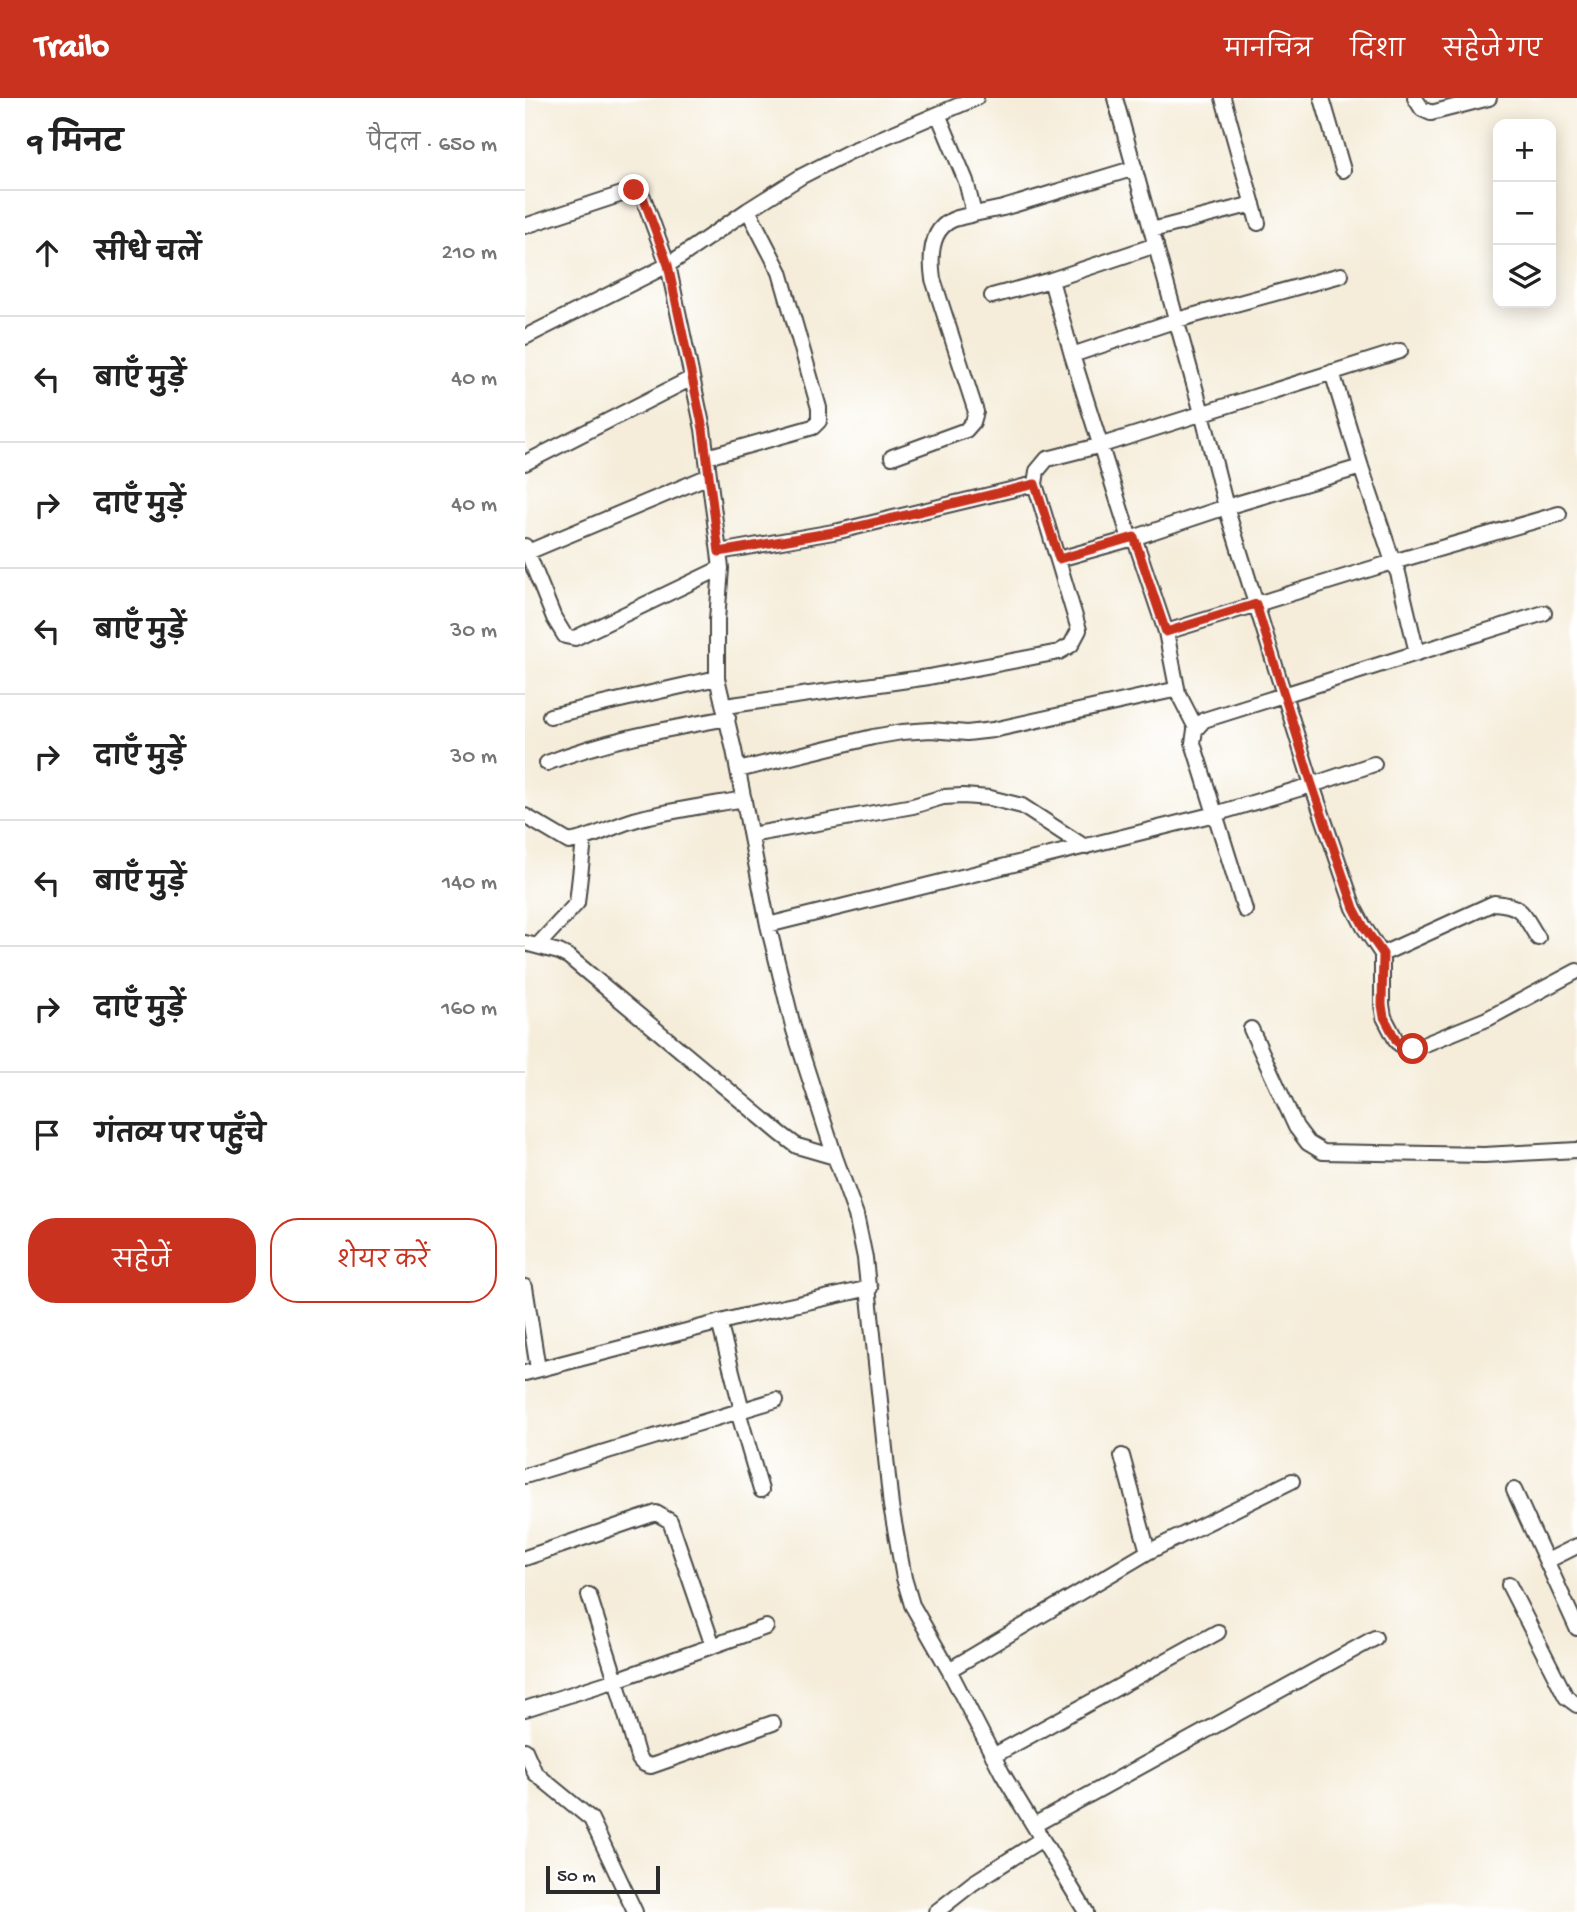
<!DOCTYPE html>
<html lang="hi">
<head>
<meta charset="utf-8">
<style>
  :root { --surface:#fff; --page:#f6f6f6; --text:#222; --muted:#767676; --line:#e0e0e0; --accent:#c8321e }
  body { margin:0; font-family:"Gochi Hand","Playpen Sans Deva",sans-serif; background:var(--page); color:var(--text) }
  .controls { position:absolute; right:21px; top:21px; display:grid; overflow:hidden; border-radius:14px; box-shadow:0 4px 18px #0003 }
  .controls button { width:63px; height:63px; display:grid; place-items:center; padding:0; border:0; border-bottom:2px solid var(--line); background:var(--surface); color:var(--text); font:35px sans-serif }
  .scale { position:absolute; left:21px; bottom:18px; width:114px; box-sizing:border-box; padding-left:7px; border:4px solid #2b2b2b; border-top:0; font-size:19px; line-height:24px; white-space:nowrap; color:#2b2b2b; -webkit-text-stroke:5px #fff; paint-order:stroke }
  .stop { position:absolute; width:21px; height:21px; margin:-16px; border:5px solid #c8321e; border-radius:50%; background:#fff }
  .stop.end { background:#c8321e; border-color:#fff; box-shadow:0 2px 7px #0008 }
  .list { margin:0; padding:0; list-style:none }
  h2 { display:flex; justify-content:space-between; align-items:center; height:91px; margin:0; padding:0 28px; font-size:30px }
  h2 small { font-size:23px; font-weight:400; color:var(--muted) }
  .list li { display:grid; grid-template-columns:46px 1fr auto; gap:21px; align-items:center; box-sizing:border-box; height:126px; padding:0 28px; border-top:2px solid var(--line) }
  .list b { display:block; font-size:26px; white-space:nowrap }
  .list em { font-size:23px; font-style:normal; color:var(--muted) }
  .actions { display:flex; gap:14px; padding:21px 28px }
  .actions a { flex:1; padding:16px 0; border:2px solid var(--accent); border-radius:28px; text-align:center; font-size:24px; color:var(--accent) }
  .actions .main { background:var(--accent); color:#fff }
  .icon { flex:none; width:38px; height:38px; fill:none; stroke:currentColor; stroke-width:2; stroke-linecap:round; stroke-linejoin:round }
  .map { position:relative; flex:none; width:1052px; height:1814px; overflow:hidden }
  header { display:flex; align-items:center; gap:42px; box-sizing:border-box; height:98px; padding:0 35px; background:var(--accent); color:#fff }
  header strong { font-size:33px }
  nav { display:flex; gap:38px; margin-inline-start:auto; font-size:24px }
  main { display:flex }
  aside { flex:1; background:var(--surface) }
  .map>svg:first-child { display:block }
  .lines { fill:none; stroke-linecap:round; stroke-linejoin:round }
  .street-casing { stroke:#494845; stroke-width:18 }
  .street { stroke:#fff; stroke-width:14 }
  .route { stroke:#c8321e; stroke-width:9 }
</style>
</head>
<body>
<header>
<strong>Trailo</strong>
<nav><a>मानचित्र</a><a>दिशा</a><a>सहेजे गए</a></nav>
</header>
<main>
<aside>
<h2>9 मिनट<small>पैदल · 650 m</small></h2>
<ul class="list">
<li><svg class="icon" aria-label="ahead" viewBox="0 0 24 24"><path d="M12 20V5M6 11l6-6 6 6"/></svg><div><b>सीधे चलें</b></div><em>210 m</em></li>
<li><svg class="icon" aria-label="left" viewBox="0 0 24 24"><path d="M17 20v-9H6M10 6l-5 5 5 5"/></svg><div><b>बाएँ मुड़ें</b></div><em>40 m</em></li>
<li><svg class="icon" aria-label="right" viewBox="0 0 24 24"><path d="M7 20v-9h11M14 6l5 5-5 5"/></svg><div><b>दाएँ मुड़ें</b></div><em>40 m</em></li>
<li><svg class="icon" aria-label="left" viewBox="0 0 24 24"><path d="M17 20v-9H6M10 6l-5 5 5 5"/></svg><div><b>बाएँ मुड़ें</b></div><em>30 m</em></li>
<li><svg class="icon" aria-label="right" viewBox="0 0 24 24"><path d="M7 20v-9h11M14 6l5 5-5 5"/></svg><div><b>दाएँ मुड़ें</b></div><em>30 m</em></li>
<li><svg class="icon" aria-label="left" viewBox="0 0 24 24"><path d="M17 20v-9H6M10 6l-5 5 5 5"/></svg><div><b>बाएँ मुड़ें</b></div><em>140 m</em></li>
<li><svg class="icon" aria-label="right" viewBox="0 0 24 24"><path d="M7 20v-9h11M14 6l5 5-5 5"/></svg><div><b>दाएँ मुड़ें</b></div><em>160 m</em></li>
<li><svg class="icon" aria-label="arrive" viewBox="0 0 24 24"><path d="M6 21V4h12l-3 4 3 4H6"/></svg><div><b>गंतव्य पर पहुँचे</b></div></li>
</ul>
<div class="actions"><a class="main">सहेजें</a><a>शेयर करें</a></div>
</aside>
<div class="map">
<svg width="1052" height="1814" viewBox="0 0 1052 1814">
  <rect width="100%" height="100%" fill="#fff"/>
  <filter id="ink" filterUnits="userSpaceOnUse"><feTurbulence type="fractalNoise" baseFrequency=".0143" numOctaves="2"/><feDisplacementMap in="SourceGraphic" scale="14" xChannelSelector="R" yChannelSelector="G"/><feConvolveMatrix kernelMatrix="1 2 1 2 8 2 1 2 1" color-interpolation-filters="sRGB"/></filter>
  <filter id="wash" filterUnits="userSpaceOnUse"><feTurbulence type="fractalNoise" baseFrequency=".00686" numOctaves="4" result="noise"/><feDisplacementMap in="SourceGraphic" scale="28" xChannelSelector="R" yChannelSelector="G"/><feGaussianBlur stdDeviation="1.57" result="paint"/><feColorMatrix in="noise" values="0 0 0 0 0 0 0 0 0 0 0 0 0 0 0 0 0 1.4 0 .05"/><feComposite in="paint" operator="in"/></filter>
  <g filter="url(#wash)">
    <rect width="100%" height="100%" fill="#f5edda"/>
  </g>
  <g filter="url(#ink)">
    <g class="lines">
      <defs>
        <path id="street" d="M590 0 677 315 701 409 787 687 829 810 839 829 857 856V907L859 919 872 944 880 950 888 951 962 921 1052 873
          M698 0 733 125
          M797 0 818 72
          M890 0 897 11 906 15 964 0
          M413 16 441 83 449 116 478 110 610 70
          M0 128 109 92 118 99 143 167 178 331 196 470 192 522V580L209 652 243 827 269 932 310 1059 331 1117 340 1160 366 1408 379 1480 387 1507 424 1572 477 1675 561 1814
          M627 132 728 106
          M467 198 526 182
          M0 239 143 167 223 112 277 78 324 54 451 0
          M547 257 652 222 816 177
          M807 274 836 369 868 464 1034 416
          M182 359 288 329 294 323V310L255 174 223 112
          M367 359 441 332 448 324 451 314 408 181C405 160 405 132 427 122 434 119 442 118 449 116
          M0 365 167 280
          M609 439 641 534 653 595 671 630
          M605 441 547 257 526 182 631 147
          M0 448 29 520 40 538 50 540 196 470
          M3 454 184 378
          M194 454 314 433 510 386 512 373 522 361 577 347 875 253
          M534 461 605 441 701 409 836 369
          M641 534 868 464 873 475 892 555
          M200 608 404 579 534 554 546 547 554 532 510 386
          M25 618 192 580
          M22 665C79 642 142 631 203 620
          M213 672 348 639 377 634 406 632 442 635 468 632 644 593
          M0 718 44 744C69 740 91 726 116 720 150 712 185 707 219 701
          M226 737 388 708 418 699 438 698 465 700 497 708 560 749
          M720 812 668 645 670 632 679 622 1019 515
          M243 827 690 716 787 687 849 666
          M0 845 34 854 44 859 256 1036 272 1048 310 1059
          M13 847 52 805 59 742
          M857 856 969 805C999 807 998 817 1013 840
          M726 931 771 1029 783 1045 798 1054 959 1057 1052 1052
          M0 1189 13 1271
          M194 1224 217 1312
          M0 1275 219 1218 345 1190
          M213 1313 236 1392
          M597 1358 623 1454
          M0 1378 251 1302
          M989 1392 1052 1530
          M0 1460 131 1415 145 1423 188 1548
          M1022 1463 1052 1448
          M984 1487 1041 1599 1052 1607
          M64 1497 91 1582 112 1656C114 1663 119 1667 126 1668L248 1625
          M424 1572 623 1454 767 1383
          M0 1611 91 1582 241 1529
          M0 1652 10 1675 66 1721 110 1814
          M468 1658 693 1534
          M509 1727 850 1540
          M411 1814 448 1785 517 1741"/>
      </defs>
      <!-- street casing -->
      <use href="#street" class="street-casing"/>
      <!-- street -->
      <use href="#street" class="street"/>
    </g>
  </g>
  <g class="lines" filter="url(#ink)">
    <!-- route -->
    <path class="route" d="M109 92 118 99 143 167 178 331 194 454 314 433 510 386 534 461 609 439 641 534 731 506 787 687 829 810 839 829 858 856 857 907 859 919 872 944 880 950 888 951"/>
  </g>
</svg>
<div class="controls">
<button>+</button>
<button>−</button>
<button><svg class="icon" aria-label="layers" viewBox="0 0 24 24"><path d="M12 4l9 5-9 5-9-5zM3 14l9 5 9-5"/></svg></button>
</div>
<div class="scale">50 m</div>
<div class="stop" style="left:888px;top:951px"></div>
<div class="stop end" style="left:109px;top:92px"></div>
</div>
</main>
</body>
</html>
